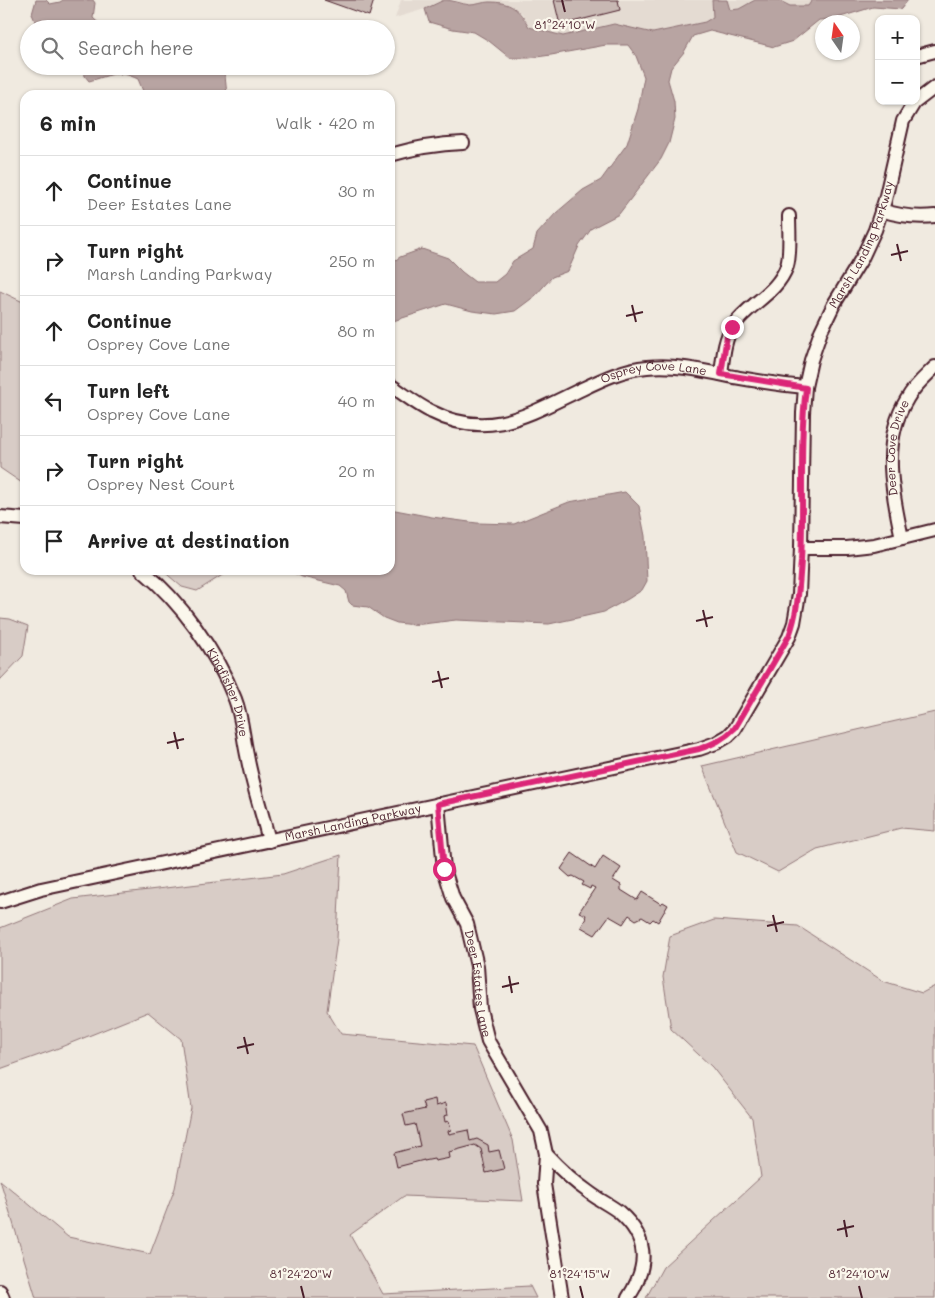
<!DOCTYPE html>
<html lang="en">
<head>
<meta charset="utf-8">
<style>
  :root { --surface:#fff; --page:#f2f2f2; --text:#222; --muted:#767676; --line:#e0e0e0 }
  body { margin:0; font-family:Mali,sans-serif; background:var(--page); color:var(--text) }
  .controls { position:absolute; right:15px; top:15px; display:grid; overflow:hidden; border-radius:10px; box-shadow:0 1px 4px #0004 }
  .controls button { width:45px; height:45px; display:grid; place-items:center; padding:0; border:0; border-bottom:1px solid var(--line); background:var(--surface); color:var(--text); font:25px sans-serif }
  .compass { position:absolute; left:815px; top:15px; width:45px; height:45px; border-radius:50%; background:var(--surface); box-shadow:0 1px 4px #0004; rotate:347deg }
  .stop { position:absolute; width:15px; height:15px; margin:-11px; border:4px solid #db2777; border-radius:50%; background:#fff }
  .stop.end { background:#db2777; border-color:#fff; box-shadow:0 1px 5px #0008 }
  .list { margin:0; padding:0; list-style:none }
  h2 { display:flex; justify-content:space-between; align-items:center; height:65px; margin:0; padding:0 20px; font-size:21px }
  h2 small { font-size:16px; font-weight:400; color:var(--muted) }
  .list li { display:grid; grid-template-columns:32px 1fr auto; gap:15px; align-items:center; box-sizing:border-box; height:70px; padding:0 20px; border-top:1px solid var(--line) }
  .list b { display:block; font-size:19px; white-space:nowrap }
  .list p { margin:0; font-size:16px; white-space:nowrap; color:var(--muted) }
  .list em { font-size:16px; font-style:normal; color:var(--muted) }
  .icon { flex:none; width:28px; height:28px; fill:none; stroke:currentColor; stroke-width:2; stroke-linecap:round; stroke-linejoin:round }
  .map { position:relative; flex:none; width:935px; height:1298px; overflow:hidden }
  .search { position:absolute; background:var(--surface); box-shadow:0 1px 4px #0004; left:20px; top:20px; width:375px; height:55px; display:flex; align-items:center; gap:12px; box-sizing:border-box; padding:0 18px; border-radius:28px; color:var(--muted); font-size:19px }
  .panel { position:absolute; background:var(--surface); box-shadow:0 1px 4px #0004; left:20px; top:90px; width:375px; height:485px; border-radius:15px }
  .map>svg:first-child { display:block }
  .built { fill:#e4dbd2 }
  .green { fill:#d8ccc6; stroke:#917678 }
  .water { fill:#b8a4a2; stroke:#8c6f72 }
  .building { fill:#c8b8b3; stroke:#4a1f2b }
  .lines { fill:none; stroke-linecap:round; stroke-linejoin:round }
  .minor-casing { stroke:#4a1f2b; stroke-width:16 }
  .minor { stroke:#fbf7ec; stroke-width:12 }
  .route { stroke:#db2777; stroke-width:6 }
  .ticks { fill:none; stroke:#4a1f2b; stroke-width:2 }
  .labels { text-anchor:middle; stroke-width:4.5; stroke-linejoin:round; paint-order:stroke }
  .street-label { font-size:12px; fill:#4a1f2b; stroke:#fbf7ec }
  .ticks-label { font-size:12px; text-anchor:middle; fill:#4a1f2b; stroke:#fbf7ec; stroke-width:4.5; stroke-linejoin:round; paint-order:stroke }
</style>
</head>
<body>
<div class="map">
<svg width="935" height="1298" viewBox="0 0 935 1298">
  <rect width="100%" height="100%" fill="#f0eae0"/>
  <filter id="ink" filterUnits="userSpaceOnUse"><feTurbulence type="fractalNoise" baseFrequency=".02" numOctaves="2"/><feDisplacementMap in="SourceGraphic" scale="10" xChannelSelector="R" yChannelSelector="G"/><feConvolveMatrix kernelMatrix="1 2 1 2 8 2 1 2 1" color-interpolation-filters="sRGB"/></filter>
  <g filter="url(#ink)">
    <!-- built -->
    <path class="built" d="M401 0H444L425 9 395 18Z
      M454 0H712L713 11V17L705 22 653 33 614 24 563 36 529 27 522 13 489 2 470 5Z
      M727 0H755L739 9 730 10Z
      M778 0H812L808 6H790Z"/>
    <!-- green -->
    <path class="green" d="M0 291 25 303V485L0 468Z
      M162 570H241L224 574 197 591 182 587Z
      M0 618 10 619 28 626 23 656 0 680Z
      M935 712V831L901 828 817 849 778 872 737 852 702 766Z
      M341 855 337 939 327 1011 341 1034 473 1046 513 1140 523 1201 404 1196 350 1235 383 1294 530 1286 536 1298H36L0 1180 68 1237 150 1254 175 1188 191 1108 181 1039 148 1012 56 1049 0 1069V928L73 899 283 874Z
      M714 920 798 926 883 981 922 993 935 986V1298H646L663 1267 761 1177 752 1118 712 1067 671 1029 663 977 670 936Z"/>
    <!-- water -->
    <path class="water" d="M36 0H46L50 4 60 2 63 0H93L95 3 93 18 105 29C82 29 57 31 35 21L32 14Z
      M444 0C454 0 461 4 470 5 477 5 483 2 489 2 511 2 519 9 529 27L563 36 614 24 653 33 705 22 713 17 712 0H727L730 10 739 9 755 0H778L790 6H808L812 0H908L901 9 873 7 834 19 819 20 793 41 774 47 710 31 693 36 684 52 671 68 668 80 674 101 675 119 669 143 661 159 619 214 592 228 579 246 568 271 552 277 535 296 515 311 496 314 472 311 446 304 390 322V264L400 257 422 249 448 258 462 272 475 282H495L505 274 513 261 533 249 537 234 556 213 583 190 601 180 627 144 638 109 644 77 636 56 628 45H606L551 55 529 58H510L489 41 474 32 453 29 429 22 425 9Z
      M83 66H224L227 95H143V91L138 79C117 69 109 76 89 81L85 76Z
      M625 492 639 506 645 536 647 581 642 590 628 599 604 612 577 618 549 624 456 620 414 625 397 623 384 618 368 607 352 605 349 602 346 591 340 586 302 577 288 570H390V509L432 517 477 523 514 524 569 502Z"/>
    <!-- building -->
    <path class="building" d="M324 0H374L369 16Z
      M554 0H618L620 10 560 25Z
      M572 853 595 869 603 856 621 868 613 880 621 885V890L637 900 642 892 661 904 663 902 668 905 658 922 653 919 650 922 642 917 636 920 629 915 623 924 609 916 595 935 581 927 586 918 585 917 586 915 579 912 595 888 591 886 590 889 582 885 584 882 573 876 570 877 561 869Z
      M435 1099 436 1106 446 1103 448 1115 444 1116 445 1122 449 1121 451 1130 448 1131 449 1134 468 1130 470 1141 477 1139 488 1145 489 1152 499 1150 504 1169 486 1173 481 1149 475 1145 449 1152 450 1158 435 1161 434 1159 424 1161V1160L397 1167 394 1153 420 1146 415 1124 406 1126 403 1114 425 1109 423 1102Z"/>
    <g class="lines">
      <defs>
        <g id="minor">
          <path d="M916 56 935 51"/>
          <path d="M390 155C414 148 437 144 463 143"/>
          <path d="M881 210C899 216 916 218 935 216"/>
          <path d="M721 374C723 359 724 339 733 326 749 303 777 294 787 266 791 253 789 230 789 216"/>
          <path id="s1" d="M390 385C404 394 417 405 432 412 489 441 531 413 582 389 603 379 624 369 647 367 676 364 705 371 734 377 758 381 781 385 805 387"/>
          <path d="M0 517 25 519"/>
          <path id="s2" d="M902 538C892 492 881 441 907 399 914 386 925 377 935 367"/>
          <path d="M801 548H847L874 545 935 530"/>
          <path id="s3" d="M142 570C181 602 216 651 235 699 242 717 243 737 247 755 252 784 262 812 269 841"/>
          <path id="s4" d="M438 804 444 869 453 898 467 924 477 966 480 1009 488 1041 541 1131 546 1154 544 1184 562 1298"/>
          <path id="s5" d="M0 902 41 889 699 749 716 743 728 736 735 729 789 637 794 623 799 594 801 548 803 413 805 387 811 360 821 331 834 304 862 258 875 230 885 200 903 121 914 103 935 87"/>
          <path d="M546 1154C560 1169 574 1182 590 1193 599 1200 610 1205 619 1212 649 1238 649 1266 628 1298"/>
          <path d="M0 1291 3 1298"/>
        </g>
      </defs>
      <!-- minor casing -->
      <use href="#minor" class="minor-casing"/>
      <!-- minor -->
      <use href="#minor" class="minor"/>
    </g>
  </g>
  <g class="lines" filter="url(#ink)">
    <!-- route -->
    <path class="route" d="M444 869 438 804 699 749C713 744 724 739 735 728L789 636C798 612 799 587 801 561 804 503 799 445 806 388L721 374 727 336 732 327"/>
  </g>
  <!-- ticks -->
  <path class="ticks" d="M562 0 565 12M897 244 901 261M891 255 908 251M632 305 636 322M626 316 643 312M703 610 707 627M696 621 713 617M438 671 442 688M432 682 449 678M174 732 178 749M167 743 184 739M773 915 777 932M767 926 784 922M509 976 512 993M502 987 519 983M244 1037 248 1054M237 1048 254 1044M844 1220 847 1237M837 1230 854 1226M301 1286 304 1298M580 1286 583 1298M859 1286 862 1298"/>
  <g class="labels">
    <!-- street labels -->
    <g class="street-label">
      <text dy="4" stroke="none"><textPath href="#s5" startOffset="1270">Marsh Landing Parkway</textPath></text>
      <text dy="4" stroke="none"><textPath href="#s1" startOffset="284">Osprey Cove Lane</textPath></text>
      <text dy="4" stroke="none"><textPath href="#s2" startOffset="92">Deer Cove Drive</textPath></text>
      <text dy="4" stroke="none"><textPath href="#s3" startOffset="152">Kingfisher Drive</textPath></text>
      <text dy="4" stroke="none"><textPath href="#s5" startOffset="362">Marsh Landing Parkway</textPath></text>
      <text dy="4" stroke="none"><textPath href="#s4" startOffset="186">Deer Estates Lane</textPath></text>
    </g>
  </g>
  <g class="ticks-label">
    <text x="565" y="29">81°24'10"W</text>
    <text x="301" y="1278">81°24'20"W</text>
    <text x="580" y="1278">81°24'15"W</text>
    <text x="859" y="1278">81°24'10"W</text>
  </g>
</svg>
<div class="controls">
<button>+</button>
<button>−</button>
</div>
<svg class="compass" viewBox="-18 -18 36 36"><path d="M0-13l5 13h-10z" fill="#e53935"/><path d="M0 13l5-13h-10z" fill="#767676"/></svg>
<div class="stop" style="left:444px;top:869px"></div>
<div class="stop end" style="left:732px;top:327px"></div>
<div class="search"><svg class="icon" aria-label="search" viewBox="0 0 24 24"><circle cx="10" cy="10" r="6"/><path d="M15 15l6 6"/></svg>Search here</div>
<section class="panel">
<h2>6 min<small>Walk · 420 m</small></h2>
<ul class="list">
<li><svg class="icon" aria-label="ahead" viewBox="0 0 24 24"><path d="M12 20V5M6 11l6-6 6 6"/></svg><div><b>Continue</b><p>Deer Estates Lane</p></div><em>30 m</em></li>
<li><svg class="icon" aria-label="right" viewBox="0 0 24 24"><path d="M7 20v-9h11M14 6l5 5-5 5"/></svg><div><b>Turn right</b><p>Marsh Landing Parkway</p></div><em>250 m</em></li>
<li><svg class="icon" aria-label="ahead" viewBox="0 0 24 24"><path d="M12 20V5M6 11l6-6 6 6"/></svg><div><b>Continue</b><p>Osprey Cove Lane</p></div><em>80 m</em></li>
<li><svg class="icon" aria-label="left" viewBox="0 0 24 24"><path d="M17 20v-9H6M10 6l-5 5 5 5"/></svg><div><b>Turn left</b><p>Osprey Cove Lane</p></div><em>40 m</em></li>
<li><svg class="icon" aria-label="right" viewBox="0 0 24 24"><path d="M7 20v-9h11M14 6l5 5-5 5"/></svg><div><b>Turn right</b><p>Osprey Nest Court</p></div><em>20 m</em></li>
<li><svg class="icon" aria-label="arrive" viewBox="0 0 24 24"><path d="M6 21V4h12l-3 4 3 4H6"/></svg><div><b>Arrive at destination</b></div></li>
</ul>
</section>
</div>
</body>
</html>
